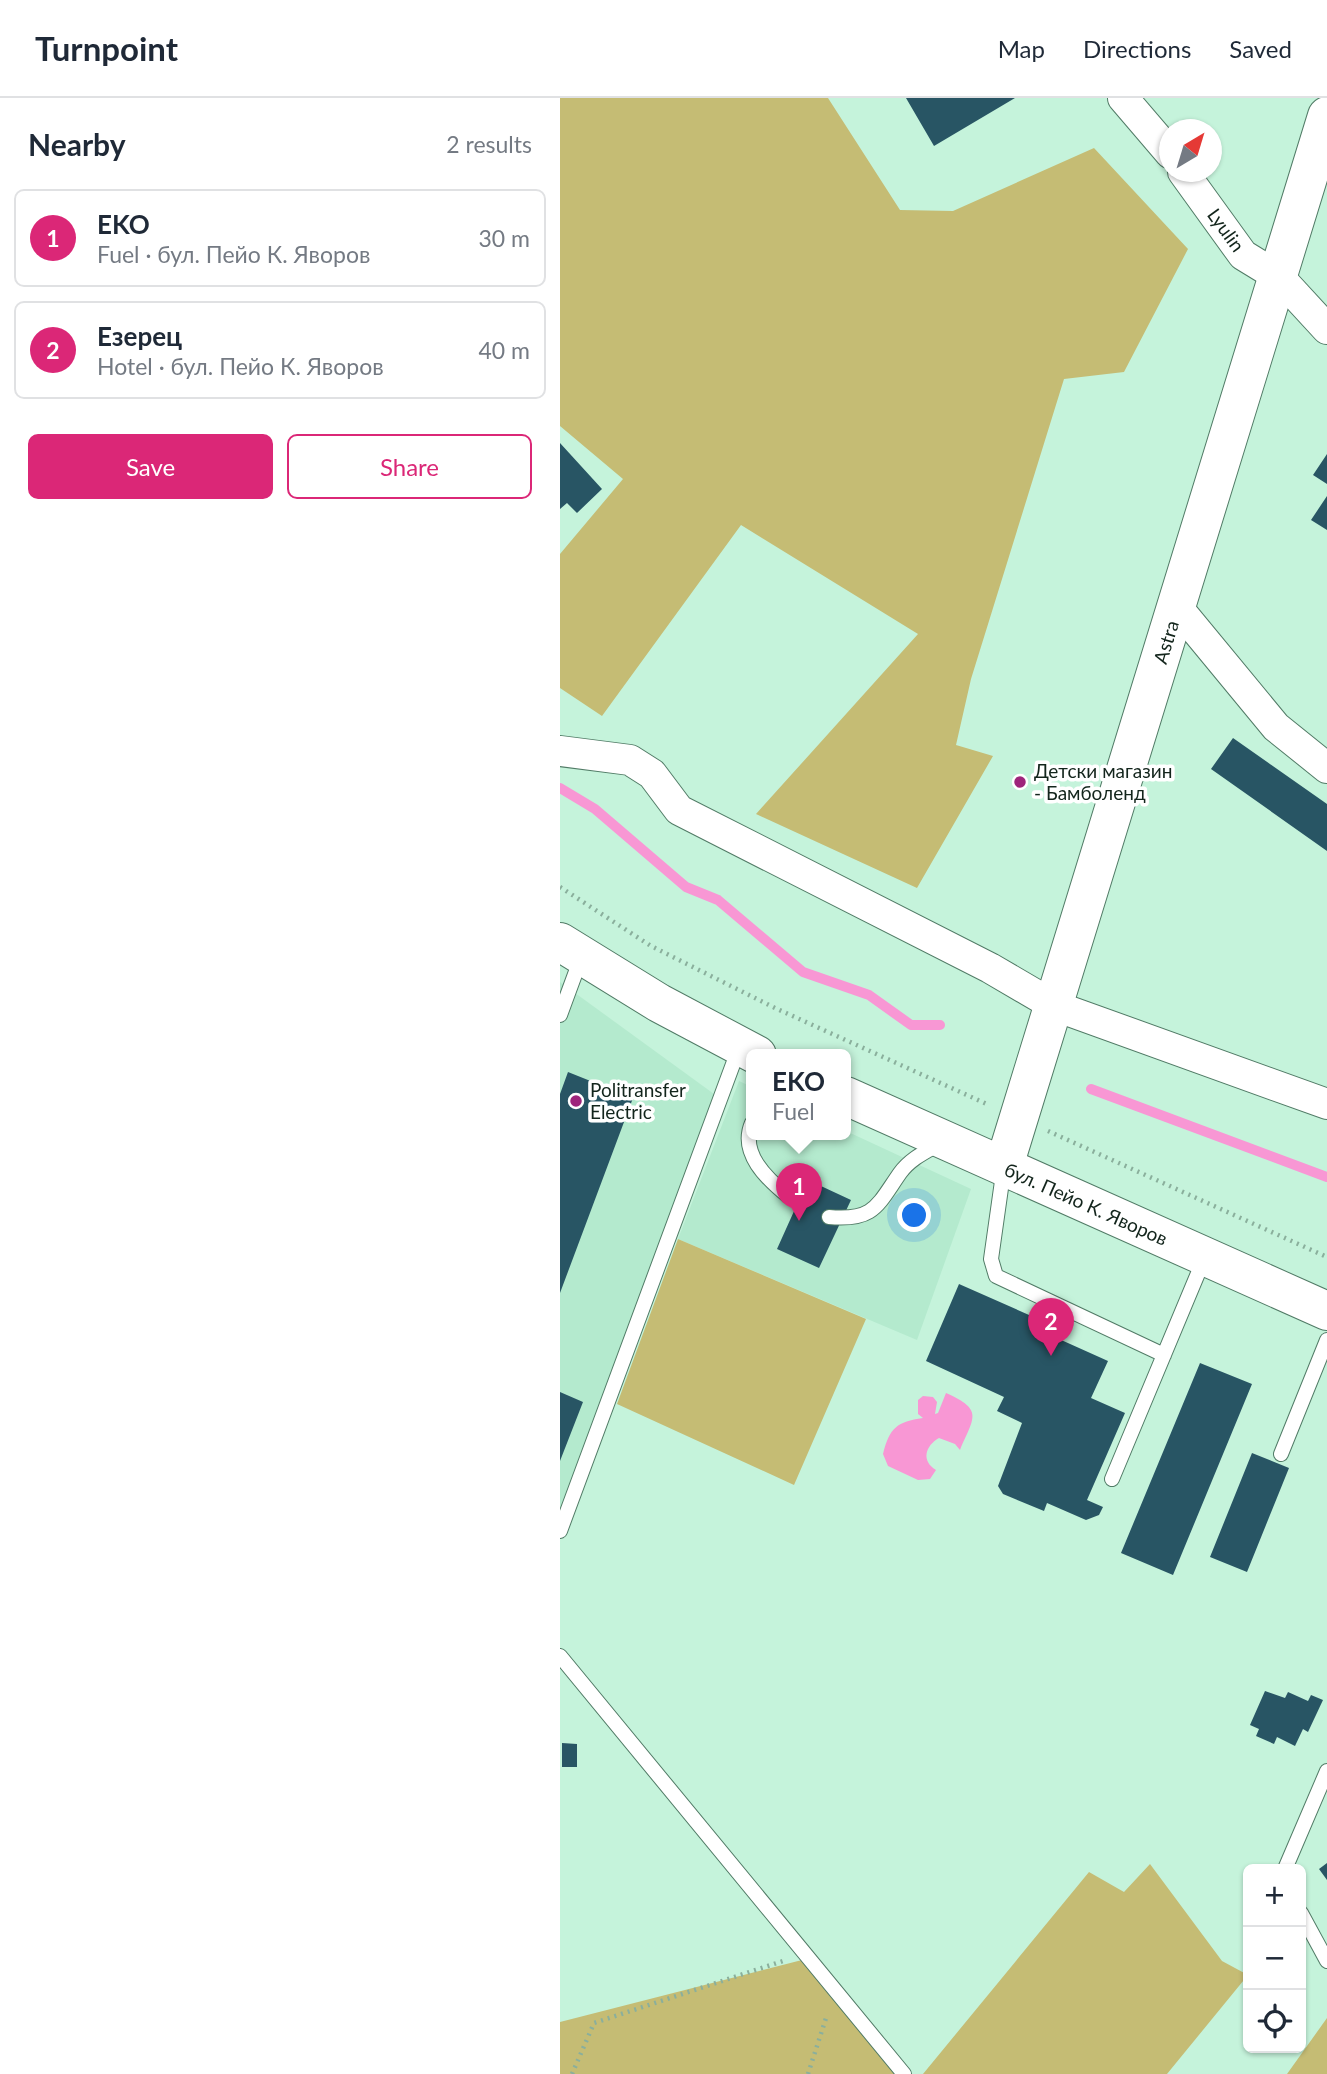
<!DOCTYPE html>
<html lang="en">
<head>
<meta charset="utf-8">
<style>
  :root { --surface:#fff; --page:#f6f6f7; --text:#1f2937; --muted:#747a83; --line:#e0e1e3; --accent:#db2777 }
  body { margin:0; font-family:Lato,sans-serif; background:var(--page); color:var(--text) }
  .controls { position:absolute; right:21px; bottom:21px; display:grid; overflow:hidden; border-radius:10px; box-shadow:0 2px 5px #0004 }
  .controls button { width:63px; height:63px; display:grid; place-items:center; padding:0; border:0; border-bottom:2px solid var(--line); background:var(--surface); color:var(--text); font:35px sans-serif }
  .compass { position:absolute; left:599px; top:21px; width:63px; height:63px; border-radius:50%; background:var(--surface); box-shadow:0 2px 5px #0004; rotate:38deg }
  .you { position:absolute; left:355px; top:1118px; width:24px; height:24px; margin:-18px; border:5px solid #fff; border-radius:50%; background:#1a73e8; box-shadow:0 0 0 10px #1a73e833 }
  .badge { display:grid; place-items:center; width:46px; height:46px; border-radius:50%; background:var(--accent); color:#fff; font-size:23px; font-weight:700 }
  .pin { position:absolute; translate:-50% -58px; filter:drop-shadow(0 2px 4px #0008) }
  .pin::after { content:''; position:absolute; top:37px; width:24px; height:21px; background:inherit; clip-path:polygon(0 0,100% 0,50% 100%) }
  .popup { position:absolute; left:186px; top:951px; width:105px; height:91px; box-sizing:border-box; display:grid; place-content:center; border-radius:10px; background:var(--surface); filter:drop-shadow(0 2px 5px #0005); font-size:23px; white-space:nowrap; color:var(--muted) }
  .popup b { font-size:26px; color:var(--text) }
  .popup::after { content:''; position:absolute; left:50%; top:100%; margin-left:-14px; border:14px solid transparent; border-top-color:var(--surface) }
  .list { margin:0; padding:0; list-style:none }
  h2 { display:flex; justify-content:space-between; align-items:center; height:91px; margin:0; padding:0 28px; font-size:30px }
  h2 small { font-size:23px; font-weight:400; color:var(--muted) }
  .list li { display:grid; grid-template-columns:46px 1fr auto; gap:21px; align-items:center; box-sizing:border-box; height:98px; margin:0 14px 14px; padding:0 14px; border:2px solid var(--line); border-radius:10px }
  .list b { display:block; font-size:26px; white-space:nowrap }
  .list p { margin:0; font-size:23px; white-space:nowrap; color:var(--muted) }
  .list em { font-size:23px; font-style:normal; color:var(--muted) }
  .actions { display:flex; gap:14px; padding:21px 28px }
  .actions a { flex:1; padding:16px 0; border:2px solid var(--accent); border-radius:10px; text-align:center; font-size:24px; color:var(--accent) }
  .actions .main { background:var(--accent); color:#fff }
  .icon { flex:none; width:38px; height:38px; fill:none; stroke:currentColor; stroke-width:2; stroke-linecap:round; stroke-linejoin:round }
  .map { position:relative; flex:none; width:767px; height:1976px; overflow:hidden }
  header { display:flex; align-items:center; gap:42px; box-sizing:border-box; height:98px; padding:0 35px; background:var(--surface); border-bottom:2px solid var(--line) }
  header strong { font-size:33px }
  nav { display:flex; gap:38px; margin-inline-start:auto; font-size:24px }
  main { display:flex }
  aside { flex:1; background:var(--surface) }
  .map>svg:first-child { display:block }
  .built { fill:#b4eace }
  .green { fill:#c5bc74 }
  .water { fill:#f897d4 }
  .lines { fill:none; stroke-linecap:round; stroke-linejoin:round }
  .stream { stroke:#f897d4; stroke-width:10 }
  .building { fill:#285564 }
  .lane-casing { stroke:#517b66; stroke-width:16 }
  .street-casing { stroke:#517b66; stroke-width:32 }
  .secondary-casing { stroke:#517b66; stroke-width:40 }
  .path { stroke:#8aaf9c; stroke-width:4.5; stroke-dasharray:2 5; stroke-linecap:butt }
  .lane { stroke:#fff; stroke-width:14 }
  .street { stroke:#fff; stroke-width:30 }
  .secondary { stroke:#fff; stroke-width:38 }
  .poi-dot { fill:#9e247b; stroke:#fff; stroke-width:2.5 }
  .labels { text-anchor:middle; stroke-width:7; stroke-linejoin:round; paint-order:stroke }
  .street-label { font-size:19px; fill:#13251c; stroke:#fff }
  .poi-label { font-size:19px; fill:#13251c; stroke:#fff; text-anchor:start }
</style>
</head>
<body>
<header>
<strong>Turnpoint</strong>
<nav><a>Map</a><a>Directions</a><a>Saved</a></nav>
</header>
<main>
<aside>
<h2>Nearby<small>2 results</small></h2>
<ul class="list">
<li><span class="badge">1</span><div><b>EKO</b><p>Fuel · бул. Пейо К. Яворов</p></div><em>30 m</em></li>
<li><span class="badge">2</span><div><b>Езерец</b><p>Hotel · бул. Пейо К. Яворов</p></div><em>40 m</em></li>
</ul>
<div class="actions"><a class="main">Save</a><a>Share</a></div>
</aside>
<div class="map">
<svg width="767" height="1976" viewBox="0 0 767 1976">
  <rect width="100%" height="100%" fill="#c5f3db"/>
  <!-- built -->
  <path class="built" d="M0 884 154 996 148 1032 0 1425Z
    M179 983 192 989V1037H286V1033L411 1091 357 1242 118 1141Z"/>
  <!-- green -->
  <path class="green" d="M0 0H268L340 112 393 113 534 50 628 151 564 274 504 281 411 581 396 647 433 658 357 790 196 716 358 536 181 427 42 618 0 590V456L63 381 0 328Z
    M118 1141 306 1221 234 1387 57 1306Z
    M590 1766 662 1863 688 1877 607 1976H363L529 1774 564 1794Z
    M242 1862 338 1976H0V1924Z
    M767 1920V1976H727Z"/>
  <!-- water -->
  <path class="water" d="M386 1295C424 1312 414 1319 400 1352L395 1346 379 1340C365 1348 361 1363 376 1372L370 1381 358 1382 328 1368 323 1356C330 1329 337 1324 363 1320L358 1316V1302L363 1298 373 1299 377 1304 375 1316 378 1315Z"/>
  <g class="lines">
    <!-- stream -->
    <path class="stream" d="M0 690 35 711 126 789 158 802 243 874 309 897 351 927H380
      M531 991 767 1079"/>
  </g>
  <!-- building -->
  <path class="building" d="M346 0H455L374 48Z
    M0 345 42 391 17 415 7 405 0 411Z
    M767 356V386L753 377Z
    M767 398V432L751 422Z
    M673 640 767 706V753L651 671Z
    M8 974 73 1000 0 1195V996Z
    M248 1082 291 1102 259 1170 217 1151Z
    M399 1186 503 1232 499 1241 548 1263 531 1300 565 1315 527 1402 543 1409 539 1417 526 1422 487 1405 484 1413 443 1396 438 1388 462 1325 437 1313 444 1299 366 1263Z
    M640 1265 692 1286 613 1477 561 1455Z
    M0 1294 23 1304 0 1363Z
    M692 1355 729 1370 687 1474 650 1459Z
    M705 1593 725 1600 728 1594 748 1603 751 1597 763 1602 748 1634 743 1631 735 1648 717 1639 714 1646 696 1638 699 1631 690 1627Z
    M2 1645 17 1646V1669H2Z
    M767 1765V1782L759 1771Z"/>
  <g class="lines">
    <defs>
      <path id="lane" d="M0 917 21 860
        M192 1025C179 1055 207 1081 228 1098
        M444 1069 431 1161 436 1178 604 1257
        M269 1119C314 1123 317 1108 340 1075 350 1061 365 1054 379 1046
        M721 1356 767 1242
        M552 1381 644 1161
        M0 1433 179 950
        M0 1558 344 1976
        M725 1771 767 1673
        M741 1815 767 1863"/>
      <path id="street" d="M563 0 610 55
        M623 74 683 157 719 179 767 231
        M617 509 716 629 767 670
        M0 653 70 662 92 676 119 712 430 870 495 908 767 1006"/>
      <path id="secondary" d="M0 844 99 905 197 957
        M286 998 767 1213
        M444 1068 767 18"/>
    </defs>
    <!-- lane casing -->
    <use href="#lane" class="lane-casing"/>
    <!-- street casing -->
    <use href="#street" class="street-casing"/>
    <!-- secondary casing -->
    <use href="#secondary" class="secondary-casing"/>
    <!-- path -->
    <path class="path" d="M0 789 91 848 215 910 429 1007
      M488 1033 767 1159
      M12 1976 34 1925 223 1863
      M248 1976 267 1917"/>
    <!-- lane -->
    <use href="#lane" class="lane"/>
    <!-- street -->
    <use href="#street" class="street"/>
    <!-- secondary -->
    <use href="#secondary" class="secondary"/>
  </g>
  <!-- markers -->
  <g class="poi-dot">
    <circle cx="460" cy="684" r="7"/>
    <circle cx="16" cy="1003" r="7"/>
  </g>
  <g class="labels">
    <!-- street labels -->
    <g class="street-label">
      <text transform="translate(666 132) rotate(54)" y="7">Lyulin</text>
      <text transform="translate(606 544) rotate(-73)" y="7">Astra</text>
      <text transform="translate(526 1106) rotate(24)" y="7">бул. Пейо К. Яворов</text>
    </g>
    <!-- poi labels -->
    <g class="poi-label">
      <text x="474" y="680">Детски магазин<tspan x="474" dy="22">- Бамболенд</tspan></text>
      <text x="30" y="999">Politransfer<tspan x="30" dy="22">Electric</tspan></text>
    </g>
  </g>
</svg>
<div class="controls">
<button>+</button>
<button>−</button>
<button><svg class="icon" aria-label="locate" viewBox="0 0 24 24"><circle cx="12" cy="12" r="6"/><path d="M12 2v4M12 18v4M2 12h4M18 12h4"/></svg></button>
</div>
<svg class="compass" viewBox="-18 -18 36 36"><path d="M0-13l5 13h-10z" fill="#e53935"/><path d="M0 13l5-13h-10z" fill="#747a83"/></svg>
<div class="you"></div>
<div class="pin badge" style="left:239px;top:1123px">1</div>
<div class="popup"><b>EKO</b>Fuel</div>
<div class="pin badge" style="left:491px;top:1258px">2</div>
</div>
</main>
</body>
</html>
